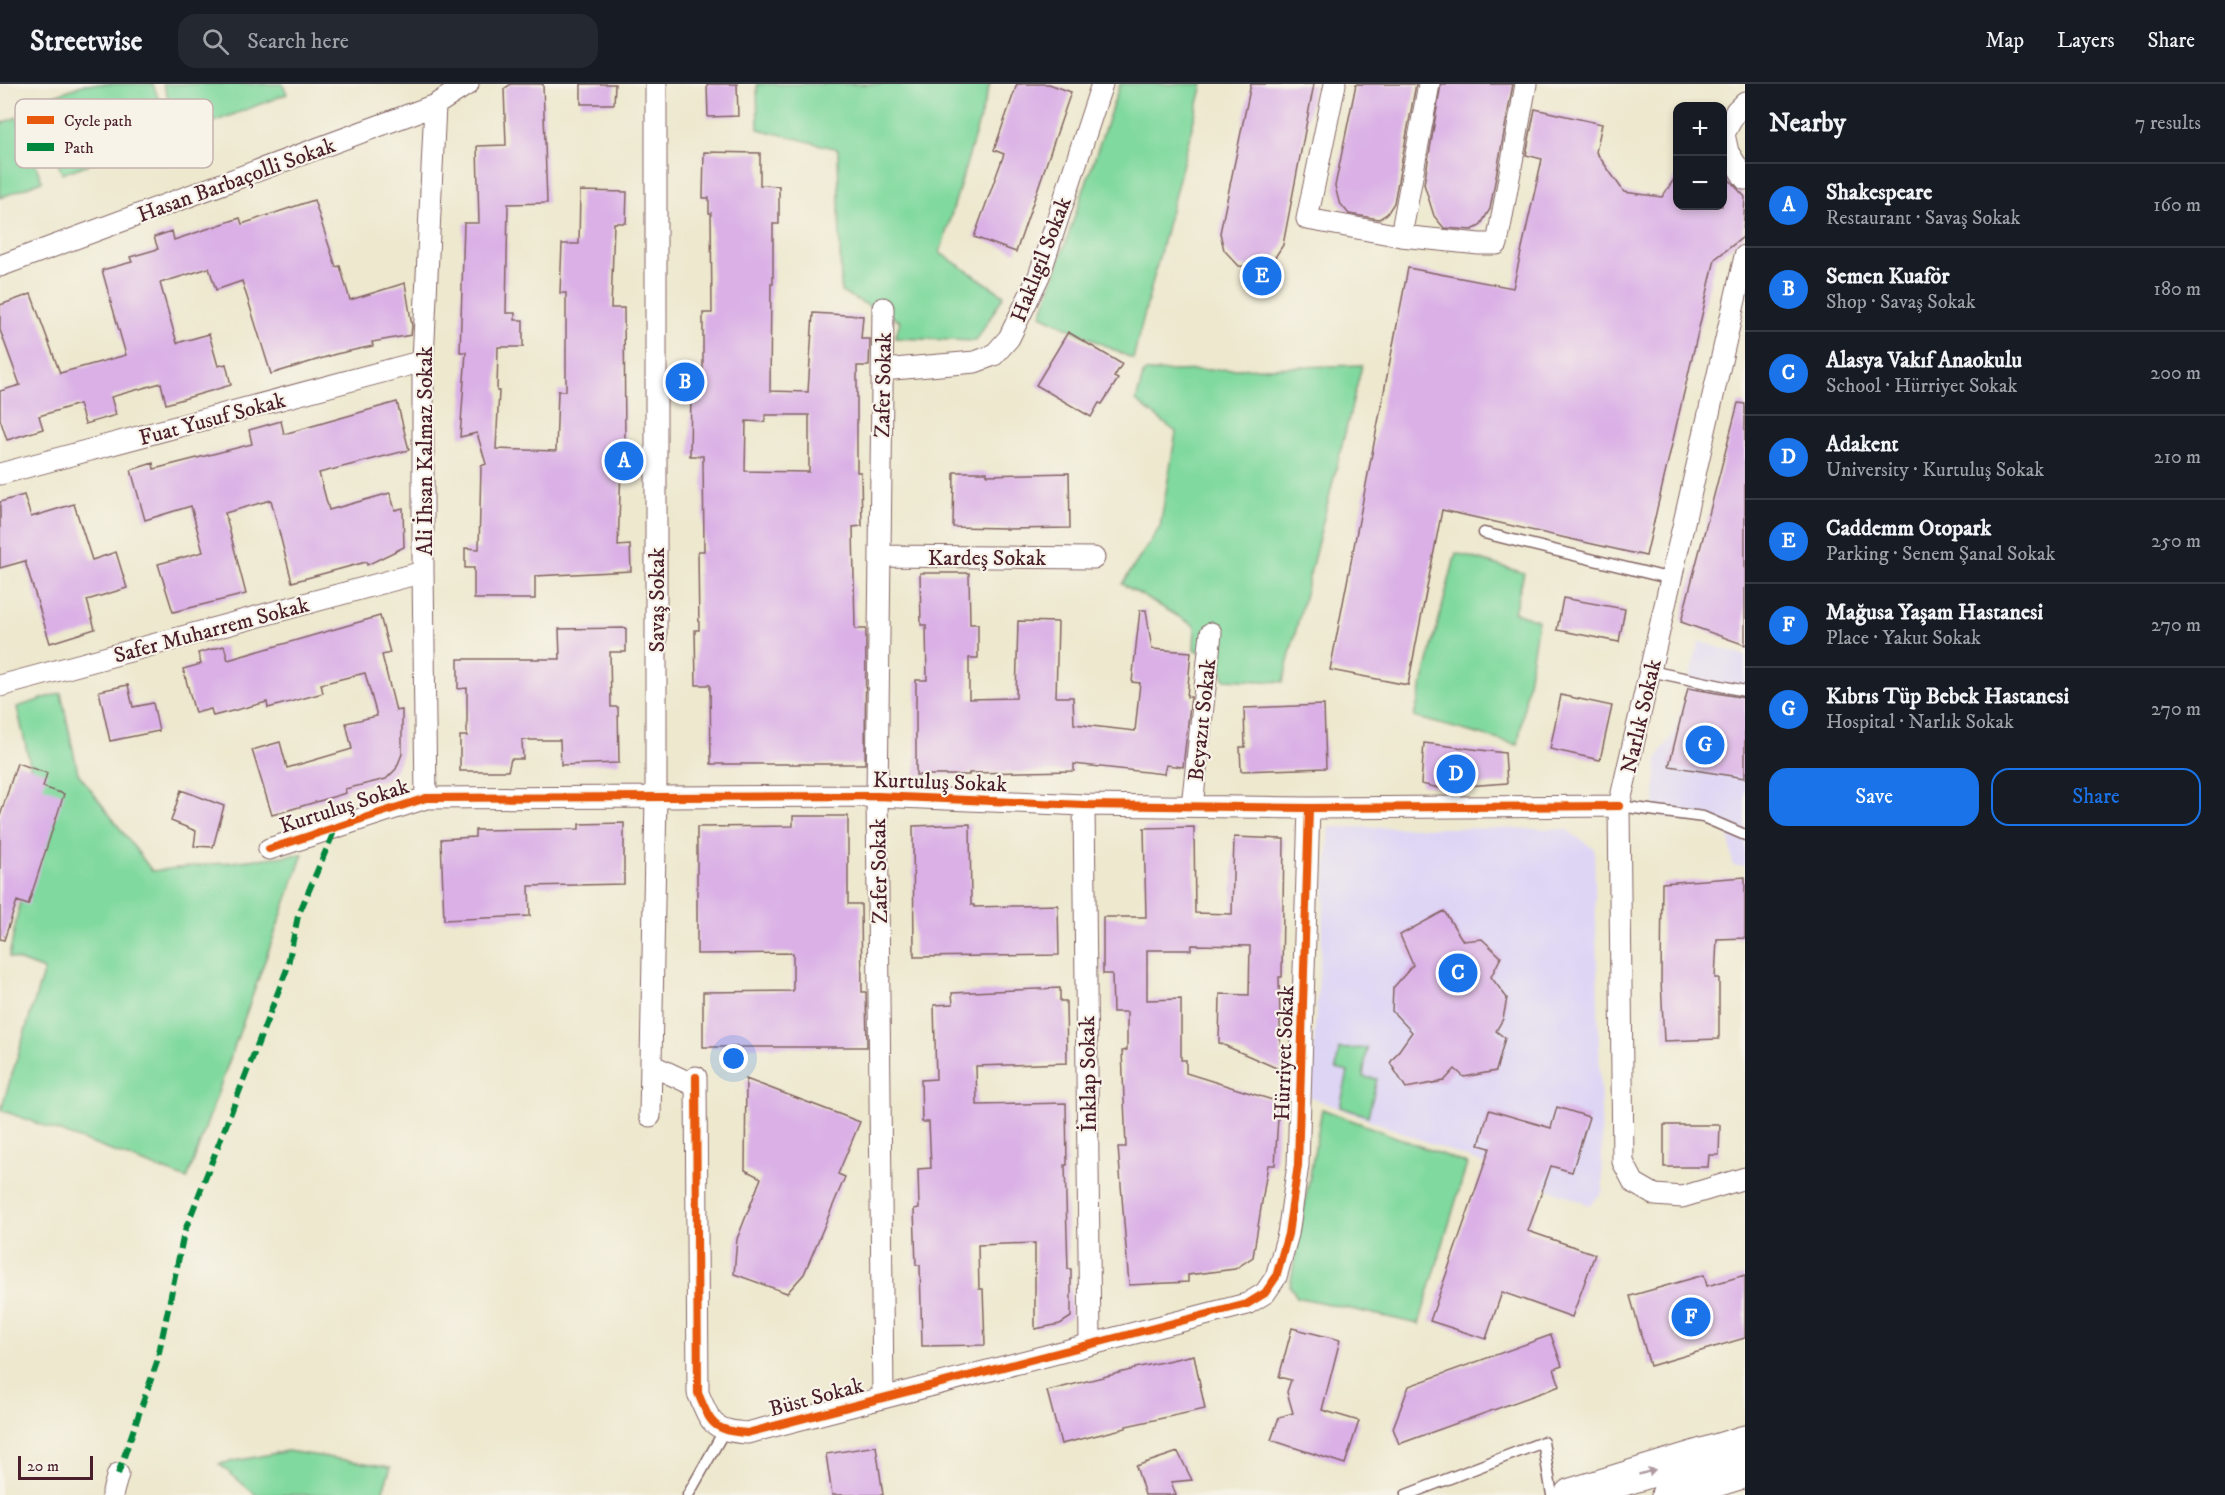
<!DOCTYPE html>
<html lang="en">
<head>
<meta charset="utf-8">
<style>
  :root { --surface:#171b24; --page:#242831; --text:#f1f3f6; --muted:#9ea1a6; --line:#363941; --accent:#1a73e8 }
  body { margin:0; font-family:"IM FELL DW Pica",serif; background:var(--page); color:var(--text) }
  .controls { position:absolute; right:18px; top:18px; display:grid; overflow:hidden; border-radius:12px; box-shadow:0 3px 9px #0003 }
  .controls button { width:54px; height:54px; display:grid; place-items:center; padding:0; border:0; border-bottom:2px solid var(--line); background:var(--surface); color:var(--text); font:30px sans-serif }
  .scale { position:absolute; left:18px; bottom:15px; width:75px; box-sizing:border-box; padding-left:6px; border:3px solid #4a1f2b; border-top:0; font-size:16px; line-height:21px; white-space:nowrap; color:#4a1f2b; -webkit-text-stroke:4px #f7f3e8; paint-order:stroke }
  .you { position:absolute; left:734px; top:975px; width:21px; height:21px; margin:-15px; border:4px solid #fff; border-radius:50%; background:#1a73e8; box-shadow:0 0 0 9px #1a73e833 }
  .badge { display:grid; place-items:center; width:39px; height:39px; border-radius:50%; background:var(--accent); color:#fff; font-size:20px; font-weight:700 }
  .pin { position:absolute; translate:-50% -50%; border:3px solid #fff; box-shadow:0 2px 6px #0006 }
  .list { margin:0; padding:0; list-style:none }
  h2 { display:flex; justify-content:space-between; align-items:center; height:78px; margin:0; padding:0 24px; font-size:26px }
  h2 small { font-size:20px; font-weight:400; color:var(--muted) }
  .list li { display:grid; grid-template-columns:39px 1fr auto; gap:18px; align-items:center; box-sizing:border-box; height:84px; padding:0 24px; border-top:2px solid var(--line) }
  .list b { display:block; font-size:22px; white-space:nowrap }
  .list p { margin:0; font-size:20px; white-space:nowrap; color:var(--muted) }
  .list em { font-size:20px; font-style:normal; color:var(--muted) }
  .actions { display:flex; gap:12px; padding:18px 24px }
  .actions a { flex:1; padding:14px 0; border:2px solid var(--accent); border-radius:18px; text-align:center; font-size:21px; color:var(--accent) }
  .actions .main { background:var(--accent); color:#fff }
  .icon { flex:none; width:33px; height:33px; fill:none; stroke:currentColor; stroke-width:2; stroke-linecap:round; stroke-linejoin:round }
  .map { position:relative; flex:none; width:1745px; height:1411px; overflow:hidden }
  header { display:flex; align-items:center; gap:36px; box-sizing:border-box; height:84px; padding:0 30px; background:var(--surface); border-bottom:2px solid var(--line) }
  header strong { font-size:28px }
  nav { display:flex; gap:33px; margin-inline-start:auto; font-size:21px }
  .search { width:420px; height:54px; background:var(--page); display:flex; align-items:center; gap:15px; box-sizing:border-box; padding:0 21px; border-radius:18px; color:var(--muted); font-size:22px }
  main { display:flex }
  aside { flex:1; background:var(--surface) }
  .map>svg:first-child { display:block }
  .built { fill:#ded5f5 }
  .green { fill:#80d99e; stroke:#657c64; stroke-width:1.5 }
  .building { fill:#dab0e6; fill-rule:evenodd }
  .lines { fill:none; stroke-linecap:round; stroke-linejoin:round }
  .service-casing { stroke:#836564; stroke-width:13 }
  .minor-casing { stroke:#836564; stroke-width:23 }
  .primary-casing { stroke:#836564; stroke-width:35 }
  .service { stroke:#fff; stroke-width:10 }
  .minor { stroke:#fff; stroke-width:21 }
  .primary { stroke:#fff; stroke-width:33 }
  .quiet { stroke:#00873e; stroke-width:6; stroke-dasharray:12 6; stroke-linecap:butt }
  .cycleway-casing { stroke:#f7f3e8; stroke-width:11 }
  .cycleway { stroke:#e8590c; stroke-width:8 }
  .oneway { fill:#ae9aa0 }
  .labels { text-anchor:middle; stroke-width:4.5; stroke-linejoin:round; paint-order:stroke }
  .street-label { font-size:22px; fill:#4a1f2b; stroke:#f7f3e8 }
  .key { fill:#f7f3e8; stroke:#c3b3af; stroke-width:1.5 }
  .key-label { font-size:16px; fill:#4a1f2b }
</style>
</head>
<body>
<header>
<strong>Streetwise</strong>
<div class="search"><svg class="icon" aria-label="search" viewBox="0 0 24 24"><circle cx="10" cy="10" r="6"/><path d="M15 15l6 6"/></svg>Search here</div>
<nav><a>Map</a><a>Layers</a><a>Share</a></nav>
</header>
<main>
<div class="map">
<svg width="1745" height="1411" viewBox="0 0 1745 1411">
  <rect width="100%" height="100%" fill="#f7f3e8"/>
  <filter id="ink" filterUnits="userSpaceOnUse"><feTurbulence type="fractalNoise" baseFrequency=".0167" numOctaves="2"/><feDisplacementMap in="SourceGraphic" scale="12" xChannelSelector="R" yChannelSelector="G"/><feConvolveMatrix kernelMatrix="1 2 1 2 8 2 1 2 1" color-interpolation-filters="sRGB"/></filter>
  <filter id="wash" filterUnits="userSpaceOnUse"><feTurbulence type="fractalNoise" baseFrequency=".008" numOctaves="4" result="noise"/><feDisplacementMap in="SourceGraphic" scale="24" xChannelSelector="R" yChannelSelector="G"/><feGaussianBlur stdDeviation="1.35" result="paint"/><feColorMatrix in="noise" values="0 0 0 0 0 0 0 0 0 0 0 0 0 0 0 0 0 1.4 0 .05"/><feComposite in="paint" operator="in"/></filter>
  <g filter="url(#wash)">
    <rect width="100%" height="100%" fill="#ede8ce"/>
    <!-- built -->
    <path class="built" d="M1699 557 1745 572V782H1733L1728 746 1702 738 1654 731 1657 675 1675 647Z
      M1330 743 1566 745 1594 765 1603 1107 1590 1121 1310 1013Z"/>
    <!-- green -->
    <path class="green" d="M85 0H153L171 49 62 90 36 18Z
      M163 0H283L287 10 182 50Z
      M757 0H990L940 169 1004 211 976 257 895 254 900 237 841 208 838 65 758 45Z
      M1120 0H1203L1133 275 1041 231Z
      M17 33 42 97 0 114V40Z
      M1362 281 1283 598 1224 595 1220 577 1194 565 1195 542 1122 500 1160 443 1176 348 1136 317 1144 288Z
      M1456 469 1524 489 1514 528 1538 536 1518 661 1414 633Z
      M61 609 78 689 152 787 303 770 187 1095 1 1026 44 886 9 873 39 720 17 623Z
      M1367 964 1363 993 1377 995 1368 1032 1340 1023 1348 988 1336 985 1339 965Z
      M1322 1025 1467 1080 1419 1240 1297 1213 1290 1202Z
      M287 1367 391 1383 381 1411H256L219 1380Z"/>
    <g id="blocks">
      <!-- building -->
      <path class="building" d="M511 0H543L547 119 508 120 506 229H515V236H523V263H498L497 307H499L496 365 556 367 558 307H566V209H560L562 160H579L580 107 627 108 626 139H614L611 224H624L625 359H622L618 462 630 461 631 487 535 492V515H474V484H465V464L479 465 481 382 486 380 477 349 460 353 466 268H460L464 139H479L477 62 506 61 504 5Z
        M581 0H615L614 20H581Z
        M707 0H737L738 32 708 33Z
        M1017 0H1049L1071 8 1016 168 974 153 1004 70 994 66Z
        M1251 0H1314L1283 161 1272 178 1262 184 1239 182 1224 166 1220 149Z
        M1356 0H1416L1394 119 1387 130 1379 135 1349 130 1339 118 1335 102Z
        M1441 0H1513L1490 125 1480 142 1472 146 1444 144 1434 132 1424 100Z
        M1535 25 1602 40 1596 68 1624 108 1662 113 1677 91V122H1722V88L1745 113 1743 153 1715 175 1646 472 1442 426 1408 601 1330 586 1408 184 1513 204 1542 75 1526 71Z
        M704 68 760 69V101L779 102V140H773V200H771L770 307 808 308 813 229 863 232 861 255H870L869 282H857V388H861L862 442 853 443 855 545H866L865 680H711L710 601H696L695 546H699L698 467H704L703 372H690L691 306H703V229H712L711 129H709V114H703ZM765 331H809V388L745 387 746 337 765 338Z
        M314 116 336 183 340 182 350 216 405 199 412 242 411 251 372 258 373 262 336 270 271 290 242 197 216 206 209 184 160 199 177 259 209 250 218 282 226 280 231 301 166 320 161 299 111 313 116 331 85 340 79 320 39 332 43 345 7 356 0 335V307L20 301 0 246V221L31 210 60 289 126 271 102 186 132 178 130 173 158 165 154 153 172 147 174 156 240 134 242 140Z
        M1068 248 1122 280 1114 293 1118 295 1102 320 1099 319 1091 333 1036 301Z
        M397 318 409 366 319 389 329 426 390 409 395 426 403 424 404 463 367 481 366 478 292 498 271 416 225 429 246 510 173 528 158 480 203 468 191 422 145 436 131 386 153 379 154 385 252 360 249 346 281 337 284 350Z
        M1738 319 1745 320V561L1681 538Z
        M954 388H987V391L1069 389 1070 444 1005 445V444L953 443Z
        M24 411 31 433 74 420 92 476 116 468 127 504 87 516 95 545 50 559 25 477 0 484V418Z
        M920 489H969L970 540H978V574H969V615L1016 614 1018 537 1058 538 1056 613H1073L1074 640 1135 647 1140 599 1132 598 1140 526H1146L1152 565 1191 568 1187 613H1191L1183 683 1166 681 1164 690 1074 680V687L969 689V691H916V596H927L926 541H921Z
        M1563 514 1625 525 1619 558 1557 546Z
        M380 532 390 569 382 571 396 627 402 626V670L396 685 386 695 345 705 346 709 272 731 252 666 280 658 287 684 352 665 346 639 377 632 365 589 321 600 323 609 268 624 267 618 213 632 211 625 195 629 183 585 201 580 198 569 224 562 228 576Z
        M626 544V568H610L611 623H618L619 679 561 681 560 656H522L523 675H511L508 687H460V652H467V604L458 605V575H560L559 545Z
        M128 601 133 623 153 619 159 647 110 657 99 607Z
        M1688 604 1745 614V694L1669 682Z
        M1561 611 1612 622 1600 676 1550 665Z
        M1324 621 1326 684 1241 687 1240 663H1245L1244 624Z
        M1424 659 1505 669 1507 699 1439 704 1421 700Z
        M17 679 47 689 43 703 64 710 28 821 17 817 4 856 0 855V732Z
        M181 706 224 722 213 763 194 762 196 747 171 737Z
        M793 732H848V820H861L862 908H866L867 963H703V908L793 907V869L697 870V743L793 742Z
        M624 739V800L529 802 530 832 444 836 441 755 475 753V746L579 745V740Z
        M970 740 971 821H974V823L1058 821 1059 871 914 873 913 742Z
        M1194 743 1195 829 1232 830 1234 753 1284 755 1282 893H1279L1281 986 1219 959 1220 910 1249 911 1250 862 1192 861 1191 866H1147V916L1181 915V976H1186V989L1279 1018 1275 1081H1268L1253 1173 1235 1185 1188 1191V1198L1129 1201 1118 1063H1126L1122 967 1127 966V928H1113L1112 890H1103V833H1146L1144 744Z
        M1745 793V854L1717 855 1715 894H1719V955L1664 957 1661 897 1662 799Z
        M1444 827 1463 857 1482 855 1501 873 1491 893 1507 914 1503 935 1496 947 1505 954 1496 987 1464 993 1455 985 1444 997 1406 1004 1390 979 1412 948 1392 927 1393 904 1413 881 1400 851Z
        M1060 904V917H1066L1067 979 976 982 977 1021 1066 1019 1067 1081H1065L1068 1185H1071V1233L1060 1240 1035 1245V1159L978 1161 979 1205H983L985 1261 922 1262 920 1181H916L914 1125 919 1124 918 1085 931 1084 929 1038H922L921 996 936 995 934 921 953 920 952 909Z
        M746 995 860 1038 838 1090 845 1093 804 1190 787 1209 734 1190 737 1155 761 1094 745 1086Z
        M1557 1023 1589 1033 1572 1088 1551 1082 1528 1147 1595 1170 1572 1233 1502 1208 1486 1255 1430 1237 1490 1064 1479 1061 1489 1026 1551 1044Z
        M1664 1041H1720L1719 1071H1709L1708 1083H1664Z
        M1704 1191 1707 1202 1745 1191V1254L1650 1282 1630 1212Z
        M1292 1244 1340 1256 1322 1326 1359 1337 1345 1380 1271 1356 1279 1333 1293 1329 1287 1308 1291 1296 1279 1293Z
        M1551 1251 1562 1282 1554 1285 1560 1302 1399 1360 1393 1344 1409 1302Z
        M1194 1271 1205 1325 1126 1342V1344L1061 1360 1047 1307 1135 1285V1284Z
        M876 1362 883 1411H832L826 1370Z
        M1178 1368 1192 1396 1171 1398 1176 1411H1145L1136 1382Z"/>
    </g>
  </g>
  <g filter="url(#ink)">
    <use href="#blocks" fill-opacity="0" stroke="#836564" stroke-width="1.5"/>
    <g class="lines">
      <defs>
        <path id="service" d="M1484 449 1672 495
          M1650 587 1745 607
          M1619 722 1703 733 1745 751
          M688 1411 724 1347
          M1406 1411 1543 1358 1552 1411"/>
        <path id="minor" d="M1335 0 1307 135 1401 152 1429 0
          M1745 18 1736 27 1724 50 1728 68 1745 95
          M1401 152 1479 160H1497L1526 0
          M1745 172 1619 722 1623 1078 1634 1099 1655 1111 1682 1113 1745 1094
          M0 182 435 21 468 0
          M883 224 877 712 883 1313
          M882 286 975 278 994 271 1009 254 1039 192 1102 0
          M0 390 423 277
          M880 472 1094 474
          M0 602 423 488
          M426 714 423 488V277L435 21
          M1084 721 1090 1259
          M1192 722 1211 549
          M269 765 426 714 877 712 1084 721 1309 724 1619 722
          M651 981 696 1002
          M696 993 698 1309C711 1340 712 1346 747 1349L1247 1220 1265 1209 1276 1193 1288 1150 1298 1081 1309 724
          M650 1032 656 712V0
          M112 1411 118 1390"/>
        <path id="primary" d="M1571 1411 1745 1358
          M1668 1411 1745 1387"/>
      </defs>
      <!-- service casing -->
      <use href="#service" class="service-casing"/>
      <!-- minor casing -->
      <use href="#minor" class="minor-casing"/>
      <!-- primary casing -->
      <use href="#primary" class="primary-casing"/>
      <!-- service -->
      <use href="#service" class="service"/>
      <!-- minor -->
      <use href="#minor" class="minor"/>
      <!-- primary -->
      <use href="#primary" class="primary"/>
      <!-- quiet -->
      <path class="quiet" d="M118 1390 157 1278 184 1149 287 885 298 832 336 743"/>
      <defs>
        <path id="cycleway" d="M269 765 426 714 877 712 1084 721 1309 724 1619 722
          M696 993 698 1309C711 1340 712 1346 747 1349L1247 1220 1265 1209 1276 1193 1288 1150 1298 1081 1309 724"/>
      </defs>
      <!-- cycleway casing -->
      <use href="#cycleway" class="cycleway-casing"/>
      <!-- cycleway -->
      <use href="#cycleway" class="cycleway"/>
    </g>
    <!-- one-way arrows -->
    <defs><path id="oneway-solid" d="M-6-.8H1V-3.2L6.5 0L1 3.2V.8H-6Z" transform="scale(1.5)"/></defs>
    <use class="oneway" href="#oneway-solid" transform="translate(1647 1388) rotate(-17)"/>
  </g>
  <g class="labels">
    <!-- street labels -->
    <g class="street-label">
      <text transform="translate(236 95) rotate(-20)" y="8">Hasan Barbaçolli Sokak</text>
      <text transform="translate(1040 175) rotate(-69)" y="8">Haklıgil Sokak</text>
      <text transform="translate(882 301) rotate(-89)" y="8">Zafer Sokak</text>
      <text transform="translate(212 334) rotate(-15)" y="8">Fuat Yusuf Sokak</text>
      <text transform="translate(424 367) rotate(-90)" y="8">Ali İhsan Kalmaz Sokak</text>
      <text x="987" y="481">Kardeş Sokak</text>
      <text transform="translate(656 516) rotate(-90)" y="8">Savaş Sokak</text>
      <text transform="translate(211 545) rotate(-15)" y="8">Safer Muharrem Sokak</text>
      <text transform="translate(1640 632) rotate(-77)" y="8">Narlık Sokak</text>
      <text transform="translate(1201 636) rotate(-84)" y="8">Beyazıt Sokak</text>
      <text transform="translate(940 697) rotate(2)" y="8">Kurtuluş Sokak</text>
      <text transform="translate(344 721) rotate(-18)" y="8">Kurtuluş Sokak</text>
      <text transform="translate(878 787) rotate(-91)" y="8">Zafer Sokak</text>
      <text transform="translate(1283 969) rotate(-88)" y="8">Hürriyet Sokak</text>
      <text transform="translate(1087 990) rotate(-91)" y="8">İnklap Sokak</text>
      <text transform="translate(816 1312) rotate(-15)" y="8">Büst Sokak</text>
    </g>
  </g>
  <!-- legend -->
  <rect x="15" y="15" width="198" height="69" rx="9" class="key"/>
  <rect x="27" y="32" width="27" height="8" fill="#e8590c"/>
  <rect x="27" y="59" width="27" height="8" fill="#00873e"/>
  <g class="key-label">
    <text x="64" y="42">Cycle path</text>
    <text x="64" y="69">Path</text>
  </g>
</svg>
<div class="controls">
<button>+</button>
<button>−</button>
</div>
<div class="scale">20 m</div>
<div class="you"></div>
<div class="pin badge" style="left:624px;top:377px">A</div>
<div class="pin badge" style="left:685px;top:298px">B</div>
<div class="pin badge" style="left:1458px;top:889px">C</div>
<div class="pin badge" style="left:1456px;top:690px">D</div>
<div class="pin badge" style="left:1262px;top:192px">E</div>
<div class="pin badge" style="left:1691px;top:1233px">F</div>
<div class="pin badge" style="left:1705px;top:661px">G</div>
</div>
<aside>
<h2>Nearby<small>7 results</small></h2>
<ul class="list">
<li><span class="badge">A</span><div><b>Shakespeare</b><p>Restaurant · Savaş Sokak</p></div><em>160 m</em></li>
<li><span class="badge">B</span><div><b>Semen Kuaför</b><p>Shop · Savaş Sokak</p></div><em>180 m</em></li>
<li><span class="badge">C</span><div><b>Alasya Vakıf Anaokulu</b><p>School · Hürriyet Sokak</p></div><em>200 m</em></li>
<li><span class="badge">D</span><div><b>Adakent</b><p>University · Kurtuluş Sokak</p></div><em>210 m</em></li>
<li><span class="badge">E</span><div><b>Caddemm Otopark</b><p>Parking · Senem Şanal Sokak</p></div><em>250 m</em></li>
<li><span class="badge">F</span><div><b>Mağusa Yaşam Hastanesi</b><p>Place · Yakut Sokak</p></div><em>270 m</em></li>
<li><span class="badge">G</span><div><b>Kıbrıs Tüp Bebek Hastanesi</b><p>Hospital · Narlık Sokak</p></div><em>270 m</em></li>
</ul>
<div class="actions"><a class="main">Save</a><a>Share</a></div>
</aside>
</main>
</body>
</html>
